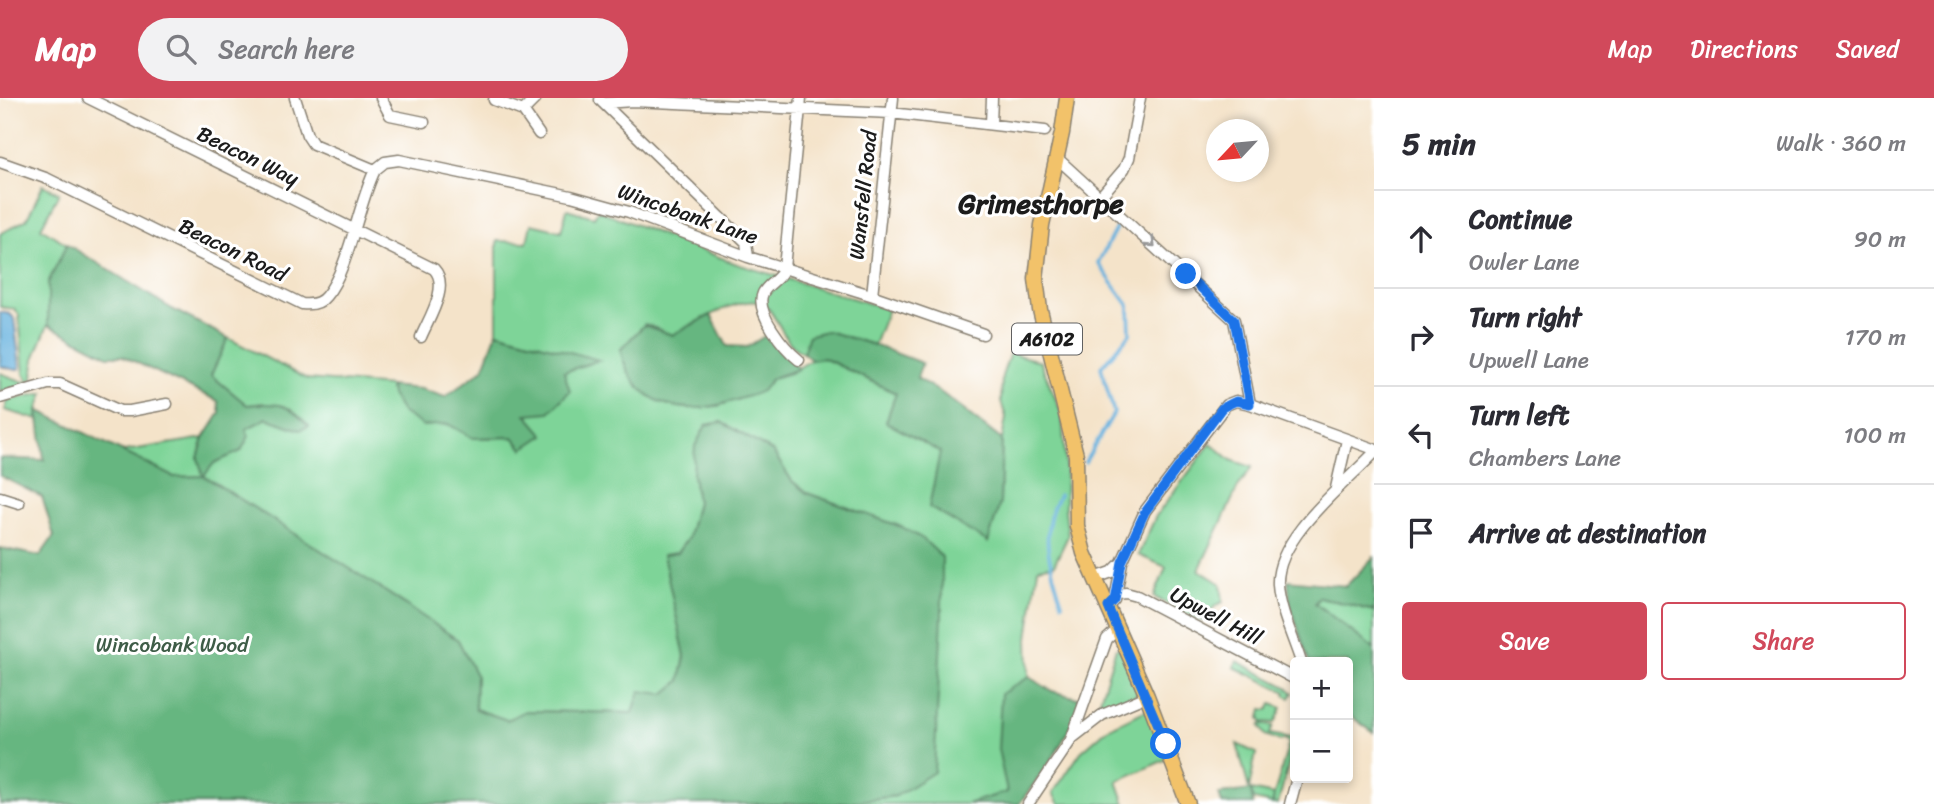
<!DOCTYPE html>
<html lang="en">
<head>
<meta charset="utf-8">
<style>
  :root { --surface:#fff; --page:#f2f2f3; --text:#2b2b33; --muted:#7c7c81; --line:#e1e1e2; --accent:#d1495b }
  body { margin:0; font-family:Sriracha,sans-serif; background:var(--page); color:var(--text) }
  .controls { position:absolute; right:21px; bottom:21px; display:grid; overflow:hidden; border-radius:7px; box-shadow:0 4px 10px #0003 }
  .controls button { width:63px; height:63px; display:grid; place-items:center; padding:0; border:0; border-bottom:2px solid var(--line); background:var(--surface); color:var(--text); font:35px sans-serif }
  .compass { position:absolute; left:1206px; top:21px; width:63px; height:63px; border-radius:50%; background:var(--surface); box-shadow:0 4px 10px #0003; rotate:244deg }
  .stop { position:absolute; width:21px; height:21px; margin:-16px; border:5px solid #1a73e8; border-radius:50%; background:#fff }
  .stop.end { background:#1a73e8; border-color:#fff; box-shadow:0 2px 7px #0008 }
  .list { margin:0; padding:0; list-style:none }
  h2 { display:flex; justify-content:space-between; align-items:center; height:91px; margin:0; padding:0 28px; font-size:30px }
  h2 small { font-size:23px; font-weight:400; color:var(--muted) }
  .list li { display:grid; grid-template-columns:46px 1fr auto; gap:21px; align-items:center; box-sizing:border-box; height:98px; padding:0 28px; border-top:2px solid var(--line) }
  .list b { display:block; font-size:26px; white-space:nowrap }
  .list p { margin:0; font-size:23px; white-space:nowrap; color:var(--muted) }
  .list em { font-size:23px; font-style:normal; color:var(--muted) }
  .actions { display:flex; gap:14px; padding:21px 28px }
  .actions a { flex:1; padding:16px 0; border:2px solid var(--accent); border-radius:7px; text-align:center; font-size:24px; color:var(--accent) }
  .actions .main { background:var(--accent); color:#fff }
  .icon { flex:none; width:38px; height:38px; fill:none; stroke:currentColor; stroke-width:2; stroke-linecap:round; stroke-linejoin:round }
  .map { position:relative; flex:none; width:1374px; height:706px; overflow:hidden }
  header { display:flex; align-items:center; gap:42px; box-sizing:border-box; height:98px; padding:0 35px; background:var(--accent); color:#fff }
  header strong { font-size:33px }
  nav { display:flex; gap:38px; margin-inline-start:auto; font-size:24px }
  .search { width:490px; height:63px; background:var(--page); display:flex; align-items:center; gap:18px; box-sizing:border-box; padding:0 24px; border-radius:38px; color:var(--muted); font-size:26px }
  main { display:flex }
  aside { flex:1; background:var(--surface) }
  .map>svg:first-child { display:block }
  .green { fill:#7ed498; stroke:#4d785a; stroke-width:2 }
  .forest { fill:#66b680; stroke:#41694e; stroke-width:2 }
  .water { fill:#65b1de; stroke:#40667d; stroke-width:2 }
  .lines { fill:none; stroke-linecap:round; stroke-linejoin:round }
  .stream { stroke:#65b1de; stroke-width:3.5 }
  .minor-casing { stroke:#888072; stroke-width:13 }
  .major-casing { stroke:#888072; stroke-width:17 }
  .minor { stroke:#fff; stroke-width:10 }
  .major { stroke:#f2c26a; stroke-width:14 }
  .oneway { stroke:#999 }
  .route { stroke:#1a73e8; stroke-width:9 }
  .labels { text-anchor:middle; stroke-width:6; stroke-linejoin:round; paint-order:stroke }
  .shield { fill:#fff; stroke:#606060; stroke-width:2 }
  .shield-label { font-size:19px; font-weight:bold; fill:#1c1c1c }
  .street-label { font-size:21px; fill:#1c1c1c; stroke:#fff }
  .park-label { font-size:21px; fill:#3e5c47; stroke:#fff }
  .district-label { font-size:28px; font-weight:bold; fill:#1c1c1c; stroke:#fff }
</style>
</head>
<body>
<header>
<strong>Map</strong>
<div class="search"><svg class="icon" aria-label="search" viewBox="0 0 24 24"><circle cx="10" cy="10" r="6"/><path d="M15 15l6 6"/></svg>Search here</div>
<nav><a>Map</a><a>Directions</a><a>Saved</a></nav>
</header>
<main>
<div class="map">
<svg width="1374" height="706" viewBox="0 0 1374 706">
  <rect width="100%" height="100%" fill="#fff"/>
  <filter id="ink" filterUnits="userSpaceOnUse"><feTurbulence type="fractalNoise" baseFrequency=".0143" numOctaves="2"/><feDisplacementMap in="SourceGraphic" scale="14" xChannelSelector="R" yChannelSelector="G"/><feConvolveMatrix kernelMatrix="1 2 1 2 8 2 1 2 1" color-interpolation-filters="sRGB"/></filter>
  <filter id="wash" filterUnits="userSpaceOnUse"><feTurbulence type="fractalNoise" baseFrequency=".00686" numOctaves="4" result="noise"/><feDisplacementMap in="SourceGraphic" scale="28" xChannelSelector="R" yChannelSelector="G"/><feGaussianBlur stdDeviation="1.57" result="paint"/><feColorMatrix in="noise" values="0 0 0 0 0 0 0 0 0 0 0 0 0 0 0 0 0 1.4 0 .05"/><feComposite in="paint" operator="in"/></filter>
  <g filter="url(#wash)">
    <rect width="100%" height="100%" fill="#f4e3c9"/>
    <!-- green -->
    <path class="green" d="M43 87 59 95 41 130 67 146 48 185V227L34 261 33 282 29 283 24 276 19 217 15 211 0 209V136L27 121Z
      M567 111 594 119 598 112 737 166 888 211 874 247 827 233 810 237 803 255C791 250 785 238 779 227 773 218 769 207 757 204 739 199 689 228 672 237L645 226 620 252 659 304 690 310 718 308 761 293 773 280 790 275 811 262 823 260 896 295 886 324 940 354 988 444 1000 405 1002 342 1006 319 1001 304 1002 278 1010 255 1040 263 1062 316 1066 374 1065 410 1068 438 1054 467 1038 470 1028 540 1029 579 1001 597 1007 694 967 706H835L896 698 902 429 807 395 792 383 773 354 721 324 693 376 697 404 688 440 677 455 664 457 685 558 680 583 664 596 637 602 633 615 526 613 507 622 475 611 476 577 408 508 204 378 174 379 119 354 204 340 198 360 204 377 214 365 241 353 245 331 267 320 300 332 263 305 247 307 211 277 228 240 307 281 390 288 391 297 423 328 448 326 473 340 513 339 523 350 525 315 564 274 598 262 497 234V143L527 144 531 126 561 133Z
      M0 275 27 285 23 288 0 293Z
      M44 295 38 312V322L5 312 8 302Z
      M1211 345 1231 362 1252 369 1238 389 1199 472 1221 486 1223 504 1216 507 1202 524 1154 499 1166 469 1138 457 1156 418Z
      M1319 499 1374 513V551L1315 506Z
      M1116 550H1120L1139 594 1132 600 1104 611 1099 605Z
      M1237 563 1287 589 1293 595 1290 600 1285 597 1286 594 1234 569Z
      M1272 606 1282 610 1275 625 1262 624 1260 620 1262 611 1268 612Z
      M1146 612 1167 661 1117 683 1125 706H1059L1053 695 1081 654 1107 631Z
      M1262 626 1273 628 1270 636 1292 640 1294 645 1278 706H1273L1274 698 1272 706 1254 702 1251 692 1274 697 1289 645 1286 641 1280 643 1265 637 1260 628Z
      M1237 646 1256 655 1249 691Z"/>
    <!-- forest -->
    <path class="forest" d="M67 146 172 211 228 240 211 277 247 307C280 304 287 305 309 328L300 332 267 320 246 331 249 338 241 353 214 365 204 378 374 486 458 542 476 577 475 611 507 622 525 613 633 615 640 593 664 596 680 583 685 558 663 457 677 455 688 440 697 404 693 376 695 348 706 327 721 324 773 354 792 383 807 395 902 429 923 441 942 459V519L934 674 896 698 835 706H0V450L40 458 54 438 42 399 0 378V360L44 362 38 312 174 379 203 378 198 360 204 340 220 315 218 303 123 258H108L48 227V185Z
      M711 217 727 248 747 249 768 236 798 271C790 275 780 276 773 280 768 283 766 289 762 293 755 297 744 299 736 302 684 320 635 310 620 252L644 227 672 237Z
      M827 233 874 247 922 265 917 280 943 296 1002 342 1000 405 988 444 929 409 940 354 886 324 896 295 824 260 811 262 803 255 809 237Z
      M497 234 599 262 564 274 570 293 549 314 526 316 544 337 523 351 513 339 473 340 448 326 423 328 402 314 391 297 390 288 421 291 445 299 483 271Z
      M1374 459V513L1319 499 1315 505 1374 551V635L1348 616V564H1309L1290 506 1288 482 1346 488Z
      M1029 579 1052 593 1081 601C1068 642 1045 672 1019 706H967L1007 694 998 651 1001 596Z
      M1251 692 1253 706H1222L1219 696Z"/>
    <!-- water -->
    <path class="water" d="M0 214 10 216 14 220 20 270 16 272 0 268Z"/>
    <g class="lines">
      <!-- stream -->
      <path class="stream" d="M1085 364 1114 315 1101 269 1130 236 1129 208 1098 165 1117 128
        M1059 397C1038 434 1050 468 1062 505"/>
    </g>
  </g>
  <g filter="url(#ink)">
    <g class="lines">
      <defs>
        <path id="minor" d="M88 0 434 171C450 188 429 220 421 239
          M295 0 307 37 313 46 375 72
          M381 0 390 17 424 24
          M494 2 523 13 539 36
          M600 2 746 144 748 159
          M603 5 633 3 891 15 1045 33
          M523 13 536 0
          M991 26 992 0
          M1057 60 1234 222 1250 306
          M0 64 48 81 302 206C311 207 320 206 326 198 349 171 358 106 375 72L385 64 399 62 571 98 629 114 748 159 874 198 983 236
          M1100 99 1124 71 1129 60 1140 0
          M872 197 893 0
          M799 262C785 251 754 214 763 195 768 185 780 182 784 170L801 0
          M0 300 48 286H60L120 313H130L167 306
          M1336 390 1347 342
          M0 399 19 405
          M1095 480 1112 474 1122 464
          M1118 496 1126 495 1137 498 1295 581
          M1108 509 1115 502 1122 464 1145 413 1226 307 1236 303 1250 306 1374 351
          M1301 564C1293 539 1280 513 1278 487 1275 440 1344 387 1374 355
          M1071 641 1102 617 1147 598
          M1028 706 1071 642 1107 541 1118 531
          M1290 706 1297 680"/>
        <path id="major" d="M1067 0 1062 35 1042 127 1036 181 1040 212 1076 357 1077 428 1084 455 1147 598 1188 706"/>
      </defs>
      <!-- minor casing -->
      <use href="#minor" class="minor-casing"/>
      <!-- major casing -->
      <use href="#major" class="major-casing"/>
      <!-- minor -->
      <use href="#minor" class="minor"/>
      <!-- major -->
      <use href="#major" class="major"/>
    </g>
    <!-- one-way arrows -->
    <defs><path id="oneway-chevron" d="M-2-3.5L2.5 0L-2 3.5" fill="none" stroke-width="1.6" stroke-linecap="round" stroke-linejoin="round" transform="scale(1.75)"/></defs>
    <use class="oneway" href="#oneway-chevron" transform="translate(1151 145) rotate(42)"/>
  </g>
  <g class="lines" filter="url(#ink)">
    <!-- route -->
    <path class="route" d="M1166 646 1108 509 1115 502 1122 464 1145 414 1222 310 1236 303 1250 306 1234 222 1186 176"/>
  </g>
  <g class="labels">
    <!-- shield labels -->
    <rect class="shield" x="1012" y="225.5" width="70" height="31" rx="5"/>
    <g class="shield-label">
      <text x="1047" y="248">A6102</text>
    </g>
    <!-- street labels -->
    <g class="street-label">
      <text transform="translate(248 58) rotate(26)" y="7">Beacon Way</text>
      <text transform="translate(863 97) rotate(-84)" y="7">Wansfell Road</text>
      <text transform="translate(688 116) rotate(19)" y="7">Wincobank Lane</text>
      <text transform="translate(233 152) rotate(26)" y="7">Beacon Road</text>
      <text transform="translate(1216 518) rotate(28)" y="7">Upwell Hill</text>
    </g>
    <!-- park labels -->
    <g class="park-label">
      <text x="172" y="554">Wincobank Wood</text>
    </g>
    <!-- district labels -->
    <g class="district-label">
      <text x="1041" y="115">Grimesthorpe</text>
    </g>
  </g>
</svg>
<div class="controls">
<button>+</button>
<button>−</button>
</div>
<svg class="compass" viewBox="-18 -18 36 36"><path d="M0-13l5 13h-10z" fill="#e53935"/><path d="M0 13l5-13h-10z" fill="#7c7c81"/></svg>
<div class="stop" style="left:1166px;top:646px"></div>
<div class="stop end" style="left:1186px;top:176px"></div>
</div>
<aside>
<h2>5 min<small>Walk · 360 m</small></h2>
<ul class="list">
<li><svg class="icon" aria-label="ahead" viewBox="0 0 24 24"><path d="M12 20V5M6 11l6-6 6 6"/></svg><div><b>Continue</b><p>Owler Lane</p></div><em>90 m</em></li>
<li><svg class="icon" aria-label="right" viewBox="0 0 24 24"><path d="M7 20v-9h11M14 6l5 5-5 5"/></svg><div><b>Turn right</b><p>Upwell Lane</p></div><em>170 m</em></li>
<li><svg class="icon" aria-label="left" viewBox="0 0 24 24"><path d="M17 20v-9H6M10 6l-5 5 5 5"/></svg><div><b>Turn left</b><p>Chambers Lane</p></div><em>100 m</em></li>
<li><svg class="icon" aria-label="arrive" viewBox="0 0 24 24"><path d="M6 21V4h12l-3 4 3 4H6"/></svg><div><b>Arrive at destination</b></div></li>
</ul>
<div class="actions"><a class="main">Save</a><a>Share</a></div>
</aside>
</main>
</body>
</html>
